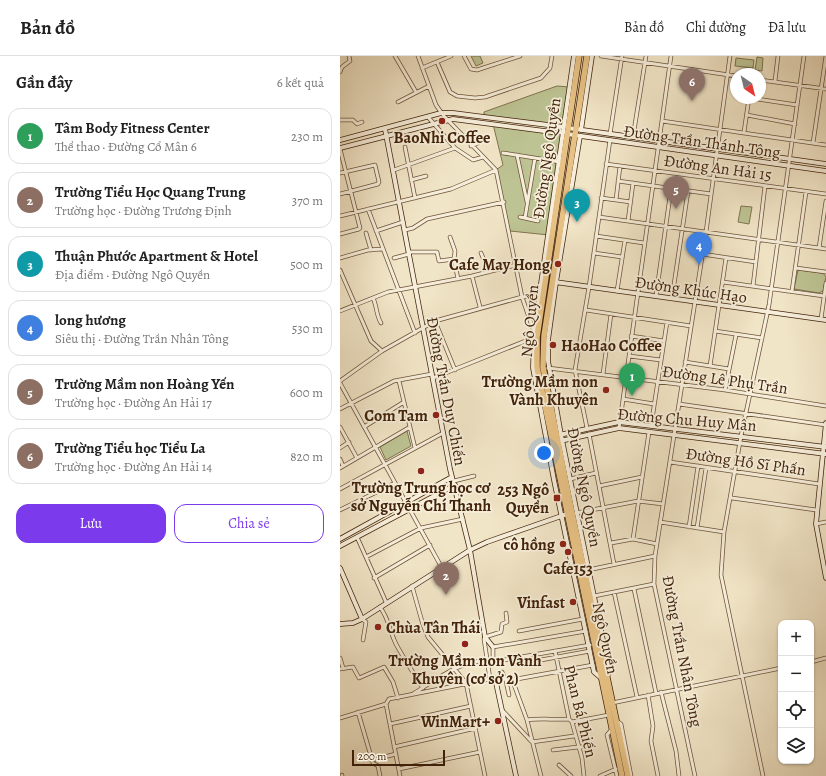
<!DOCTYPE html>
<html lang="vi">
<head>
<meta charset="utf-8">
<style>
  :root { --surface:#fff; --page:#f6f6f6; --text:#222; --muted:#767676; --line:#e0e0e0; --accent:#7c3aed }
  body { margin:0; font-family:Alegreya,serif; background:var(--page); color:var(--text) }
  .controls { position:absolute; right:12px; bottom:12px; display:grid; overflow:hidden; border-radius:8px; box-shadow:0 1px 3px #0004 }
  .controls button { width:36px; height:36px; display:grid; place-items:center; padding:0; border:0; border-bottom:1px solid var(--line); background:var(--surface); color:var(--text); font:20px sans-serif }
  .compass { position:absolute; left:390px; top:12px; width:36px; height:36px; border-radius:50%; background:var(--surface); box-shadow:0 1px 3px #0004; rotate:145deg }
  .scale { position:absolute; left:12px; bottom:10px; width:93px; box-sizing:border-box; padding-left:4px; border:2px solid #42230a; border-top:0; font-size:11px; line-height:14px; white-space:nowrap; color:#42230a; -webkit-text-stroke:3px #f6eedb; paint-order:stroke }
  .you { position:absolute; left:204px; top:397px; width:14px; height:14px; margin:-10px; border:3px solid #fff; border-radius:50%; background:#1a73e8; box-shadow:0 0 0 6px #1a73e833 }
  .badge { display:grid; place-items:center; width:26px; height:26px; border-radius:50%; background:var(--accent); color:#fff; font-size:13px; font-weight:700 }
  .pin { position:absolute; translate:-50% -33px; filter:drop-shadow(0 1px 2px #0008) }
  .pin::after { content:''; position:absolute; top:21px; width:14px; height:12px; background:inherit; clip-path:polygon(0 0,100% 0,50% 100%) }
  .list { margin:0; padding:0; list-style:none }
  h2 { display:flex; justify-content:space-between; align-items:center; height:52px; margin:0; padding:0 16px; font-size:17px }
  h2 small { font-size:13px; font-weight:400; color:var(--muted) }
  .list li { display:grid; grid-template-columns:26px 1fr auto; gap:12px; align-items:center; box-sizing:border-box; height:56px; margin:0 8px 8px; padding:0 8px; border:1px solid var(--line); border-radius:12px }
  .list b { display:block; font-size:15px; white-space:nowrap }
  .list p { margin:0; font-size:13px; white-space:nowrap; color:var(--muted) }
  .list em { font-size:13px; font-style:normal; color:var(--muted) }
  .actions { display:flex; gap:8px; padding:12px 16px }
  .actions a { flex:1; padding:9px 0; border:1px solid var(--accent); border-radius:12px; text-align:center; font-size:14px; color:var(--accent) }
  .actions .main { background:var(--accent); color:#fff }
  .icon { flex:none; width:22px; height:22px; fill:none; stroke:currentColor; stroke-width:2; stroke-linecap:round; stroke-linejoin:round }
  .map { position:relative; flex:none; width:486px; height:720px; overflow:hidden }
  header { display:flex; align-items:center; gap:24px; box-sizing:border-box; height:56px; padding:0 20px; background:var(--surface); border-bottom:1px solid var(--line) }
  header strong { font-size:19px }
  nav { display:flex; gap:22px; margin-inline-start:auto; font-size:14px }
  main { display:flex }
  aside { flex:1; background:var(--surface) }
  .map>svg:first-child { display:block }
  .green { fill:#bdc393; stroke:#80734e }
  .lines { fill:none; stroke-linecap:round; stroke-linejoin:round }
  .street-casing { stroke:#6e5439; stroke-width:4.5 }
  .secondary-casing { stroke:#42230a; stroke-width:5.5 }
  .highway-casing { stroke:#42230a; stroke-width:7 }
  .street { stroke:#f6eedb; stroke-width:3 }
  .secondary { stroke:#f6eedb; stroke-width:4 }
  .highway { stroke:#e8c284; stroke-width:5.5 }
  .poi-dot { fill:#8f2418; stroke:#f6eedb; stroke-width:1.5 }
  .labels { text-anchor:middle; stroke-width:3.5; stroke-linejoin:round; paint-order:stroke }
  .poi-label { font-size:16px; font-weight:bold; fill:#42230a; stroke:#f6eedb; text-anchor:end }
  .street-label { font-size:16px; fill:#42230a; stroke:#f6eedb }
</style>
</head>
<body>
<header>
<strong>Bản đồ</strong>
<nav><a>Bản đồ</a><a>Chỉ đường</a><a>Đã lưu</a></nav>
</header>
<main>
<aside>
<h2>Gần đây<small>6 kết quả</small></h2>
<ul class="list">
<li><span class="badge" style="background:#2e9e5b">1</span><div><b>Tâm Body Fitness Center</b><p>Thể thao · Đường Cổ Mân 6</p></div><em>230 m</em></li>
<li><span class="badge" style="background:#8d6e63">2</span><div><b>Trường Tiểu Học Quang Trung</b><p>Trường học · Đường Trương Định</p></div><em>370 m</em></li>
<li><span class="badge" style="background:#0f9aa8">3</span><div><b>Thuận Phước Apartment &amp; Hotel</b><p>Địa điểm · Đường Ngô Quyền</p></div><em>500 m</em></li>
<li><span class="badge" style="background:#3f7fe0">4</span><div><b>long hương</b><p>Siêu thị · Đường Trần Nhân Tông</p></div><em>530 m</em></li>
<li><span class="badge" style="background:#8d6e63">5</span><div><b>Trường Mầm non Hoàng Yến</b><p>Trường học · Đường An Hải 17</p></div><em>600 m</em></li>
<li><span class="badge" style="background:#8d6e63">6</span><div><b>Trường Tiểu học Tiểu La</b><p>Trường học · Đường An Hải 14</p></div><em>820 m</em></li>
</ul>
<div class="actions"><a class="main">Lưu</a><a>Chia sẻ</a></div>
</aside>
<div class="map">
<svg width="486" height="720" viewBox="0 0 486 720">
  <rect width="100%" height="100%" fill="#f1e5c7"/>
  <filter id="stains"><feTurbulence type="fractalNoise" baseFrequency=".005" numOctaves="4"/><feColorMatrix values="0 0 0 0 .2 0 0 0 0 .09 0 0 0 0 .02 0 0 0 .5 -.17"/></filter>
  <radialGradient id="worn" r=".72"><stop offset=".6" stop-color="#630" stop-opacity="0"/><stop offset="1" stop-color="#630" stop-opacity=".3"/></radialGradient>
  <!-- green -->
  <path class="green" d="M131 0H140L143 7 136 10Z
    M417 1 423 2 422 15 415 14Z
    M396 2 414 4 413 12 395 10Z
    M217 30 230 31 224 71 144 61V56Z
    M153 68 223 77 209 179 170 175 156 114 163 109Z
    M401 150 412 151 409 168 398 166Z
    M458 214 483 217 486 221 483 235 479 237 454 233Z
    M67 375 71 390 46 404 40 391Z"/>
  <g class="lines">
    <defs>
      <path id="street" d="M55 0 76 36
        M78 0 96 49 103 59 156 114 182 241 194 276
        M124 0 131 13 137 14 180 0
        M261 0 396 20
        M97 6 110 36 117 40 135 42 145 41 201 22 210 12 212 0
        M82 12 111 0
        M0 16 2 11 10 5 9 0
        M420 24 486 33
        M435 25 438 0
        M410 42 457 49
        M58 46 89 30
        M407 59 455 68
        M88 61 115 92 133 104 143 101
        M0 64H13L17 68 22 66
        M322 65 486 89
        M212 76 224 77
        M404 76 409 42
        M270 78 282 0
        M293 81 306 0
        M473 87 486 0
        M131 90 138 87
        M65 91 75 142
        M0 93 20 172 19 173 0 178
        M163 97 220 106
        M177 99 187 146
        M266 108 486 138
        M54 114 115 92
        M0 117 35 109 39 126 38 128 0 138
        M71 124 86 120
        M278 125 371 138
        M261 142 291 146
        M276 144 280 110
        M28 153 75 277
        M0 160 111 133 156 114
        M180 161 198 165
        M259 161 486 193
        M185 162 195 102
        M288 165 293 127
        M65 174 73 172 87 163 164 146
        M36 175 63 166
        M26 177 31 194
        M256 180 304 187
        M110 181 115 195 114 204
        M479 192 486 145
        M69 196H97L99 205 114 203 118 223
        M141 197 149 216
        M254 197 282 201
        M362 198 416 206
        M0 202 28 194 42 193
        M54 202 69 198
        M456 212 486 216
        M0 214 31 285 42 295
        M132 220 140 251
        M383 226 484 240
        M413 230 425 130
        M277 235 285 184
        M452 235 466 136
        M316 240 331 133
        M33 242C37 250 36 259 41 267
        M332 242 348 135
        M246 254 351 270
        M0 255 48 236 132 220 176 209
        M481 263 486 227
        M95 265 115 314
        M375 275 422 282
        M291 280 324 285
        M289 300 321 304
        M345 306 389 313
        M370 310 386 202
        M208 312 385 334 486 350
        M263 318 271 258
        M93 322 193 282
        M0 325 42 295 95 265 182 241 200 239
        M59 325 75 392
        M0 327 102 512
        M385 334 396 279
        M283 343 314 348
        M339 348 486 369
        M0 353 54 325 92 318
        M311 370 327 266
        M0 371 17 402
        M24 371 64 346
        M247 372 235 314 249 231 270 84
        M279 372 331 0
        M249 378 274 508
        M0 392 9 386
        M0 403 3 410
        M330 406 479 428
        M0 412 70 371
        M230 423 256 417
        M114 425 134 420
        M259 430 302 421
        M0 433 103 377
        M392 442 476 454
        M0 454 55 427
        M236 457 298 445 323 448
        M320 466 384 476
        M476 468 486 466
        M349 471 358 410
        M357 472 366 412
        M17 481 46 546
        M293 483 309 376
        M271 487 293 483 317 488
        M26 501 81 472 123 463
        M248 514 315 500
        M34 522 90 489
        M72 530 83 569 88 581 126 627 145 720
        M294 533 316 637
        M274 536 297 641
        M254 540 314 528
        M40 551C50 565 49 574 56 588 64 603 74 618 83 632
        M22 563 26 566 23 584
        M179 575 243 563
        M215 595 229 663 232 666 242 702 244 720
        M0 602 3 612
        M153 605V591L246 575
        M471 606 486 602
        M179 608 250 595
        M0 613 13 611 19 622 44 611 53 626 58 642
        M162 616 166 625
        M150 623 144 583 145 581 161 576 162 568 167 566 166 557
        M172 623 187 664 201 720
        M166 625 253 609
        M166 625 169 639
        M321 636 336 695 339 720
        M73 638C98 622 126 600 158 605L250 589
        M308 639 313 670 311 685 318 720
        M272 647 441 612
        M46 648 49 643 155 622
        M46 648 60 720
        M162 654 191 685
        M18 656 33 707 38 710 40 720
        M0 662 46 648
        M187 664C201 662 214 664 229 663
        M277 665 281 668 291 720
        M232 666 269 659
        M50 668 131 650
        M272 673 267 679 277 720
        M192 686 234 680
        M54 691 136 672
        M239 692 246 689 245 680
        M213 694 238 691
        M32 704 56 698
        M219 709 231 720
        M59 713 140 696
        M2 719V720
        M260 720 276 713
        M355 720 314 528 315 500 366 176 390 0
        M423 720 381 519 384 476 401 380 429 249 464 0"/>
      <path id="secondary" d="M234 0 194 276 193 312 214 424 254 616 261 622
        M228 72 486 108
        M45 73 110 413 130 494 145 581 153 591
        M241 74 252 0
        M227 78 486 115
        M240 80 216 226 208 284V305L221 379 269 614 267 621
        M0 84 101 57H113L224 71
        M0 92 113 63 212 76
        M215 226 486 264
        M486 367 476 468 486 522
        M219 379 279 366 486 391
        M220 385 279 372 486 398
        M0 483 112 421
        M0 490 115 429
        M0 512 22 563
        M0 568 13 567 22 563 130 494 147 486 227 458
        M155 622 176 720"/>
      <path id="highway" d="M239 0 197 281V311L282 720
        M247 0 204 280 203 311 232 457 288 720"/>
    </defs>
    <!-- street casing -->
    <use href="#street" class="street-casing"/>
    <!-- secondary casing -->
    <use href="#secondary" class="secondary-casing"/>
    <!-- highway casing -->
    <use href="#highway" class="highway-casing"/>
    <!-- street -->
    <use href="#street" class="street"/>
    <!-- secondary -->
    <use href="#secondary" class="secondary"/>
    <!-- highway -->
    <use href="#highway" class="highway"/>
  </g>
  <!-- markers -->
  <g class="poi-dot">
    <circle cx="102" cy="65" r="4"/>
    <circle cx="218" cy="208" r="4"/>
    <circle cx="213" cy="289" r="4"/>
    <circle cx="266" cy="334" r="4"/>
    <circle cx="96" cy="359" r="4"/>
    <circle cx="81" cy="415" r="4"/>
    <rect x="213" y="438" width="8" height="8" rx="2"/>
    <circle cx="223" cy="488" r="4"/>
    <circle cx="228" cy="496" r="4"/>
    <circle cx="233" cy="546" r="4"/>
    <circle cx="38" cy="571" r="4"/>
    <circle cx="125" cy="588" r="4"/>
    <circle cx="158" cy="665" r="4"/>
  </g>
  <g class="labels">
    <!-- poi labels -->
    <g class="poi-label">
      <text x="102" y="87" text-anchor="middle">BaoNhi Coffee</text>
      <text x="210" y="214">Cafe May Hong</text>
      <text x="221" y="295" text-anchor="start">HaoHao Coffee</text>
      <text x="258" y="331">Trường Mầm non<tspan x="258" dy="18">Vành Khuyên</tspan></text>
      <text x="88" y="365">Com Tam</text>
      <text x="81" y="437" text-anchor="middle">Trường Trung học cơ<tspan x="81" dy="18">sở Nguyễn Chí Thanh</tspan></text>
      <text x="209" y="439">253 Ngô<tspan x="209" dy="18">Quyền</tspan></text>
      <text x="215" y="494">cô hồng</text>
      <text x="228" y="518" text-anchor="middle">Cafe153</text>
      <text x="225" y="552">Vinfast</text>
      <text x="46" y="577" text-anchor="start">Chùa Tân Thái</text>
      <text x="125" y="610" text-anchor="middle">Trường Mầm non Vành<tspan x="125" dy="18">Khuyên (cơ sở 2)</tspan></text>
      <text x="150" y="671">WinMart+</text>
    </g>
    <!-- street labels -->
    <g class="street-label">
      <text transform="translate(362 85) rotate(8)" y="6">Đường Trần Thánh Tông</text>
      <text transform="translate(206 102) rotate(-82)" y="6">Đường Ngô Quyền</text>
      <text transform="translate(378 111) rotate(8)" y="6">Đường An Hải 15</text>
      <text transform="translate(351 233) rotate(8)" y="6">Đường Khúc Hạo</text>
      <text transform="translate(189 265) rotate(-85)" y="6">Ngô Quyền</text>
      <text transform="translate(385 323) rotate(8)" y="6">Đường Lê Phụ Trần</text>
      <text transform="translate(107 335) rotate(79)" y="6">Đường Trần Duy Chiến</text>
      <text transform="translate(347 363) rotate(5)" y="6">Đường Chu Huy Mân</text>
      <text transform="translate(406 405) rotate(8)" y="6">Đường Hồ Sĩ Phấn</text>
      <text transform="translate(245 431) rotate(79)" y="6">Đường Ngô Quyền</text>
      <text transform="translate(266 582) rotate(78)" y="6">Ngô Quyền</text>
      <text transform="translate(343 595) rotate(79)" y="6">Đường Trần Nhân Tông</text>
      <text transform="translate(241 655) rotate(76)" y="6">Phan Bá Phiến</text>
    </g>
  </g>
  <rect width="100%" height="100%" filter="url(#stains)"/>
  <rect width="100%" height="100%" fill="url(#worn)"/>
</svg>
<div class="controls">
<button>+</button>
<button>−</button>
<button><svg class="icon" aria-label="locate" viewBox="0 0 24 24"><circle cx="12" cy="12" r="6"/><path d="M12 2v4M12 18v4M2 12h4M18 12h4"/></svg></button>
<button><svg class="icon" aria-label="layers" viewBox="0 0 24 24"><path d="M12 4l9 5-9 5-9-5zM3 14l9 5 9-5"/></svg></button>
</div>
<svg class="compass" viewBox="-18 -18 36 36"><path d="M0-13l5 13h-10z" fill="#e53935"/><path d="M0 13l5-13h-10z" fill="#767676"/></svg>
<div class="scale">200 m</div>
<div class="you"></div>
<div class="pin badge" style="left:292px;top:340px;background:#2e9e5b">1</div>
<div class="pin badge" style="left:106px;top:539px;background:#8d6e63">2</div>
<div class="pin badge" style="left:237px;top:166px;background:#0f9aa8">3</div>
<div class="pin badge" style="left:359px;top:209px;background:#3f7fe0">4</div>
<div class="pin badge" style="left:336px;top:153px;background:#8d6e63">5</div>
<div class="pin badge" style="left:352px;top:45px;background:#8d6e63">6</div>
</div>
</main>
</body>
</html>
